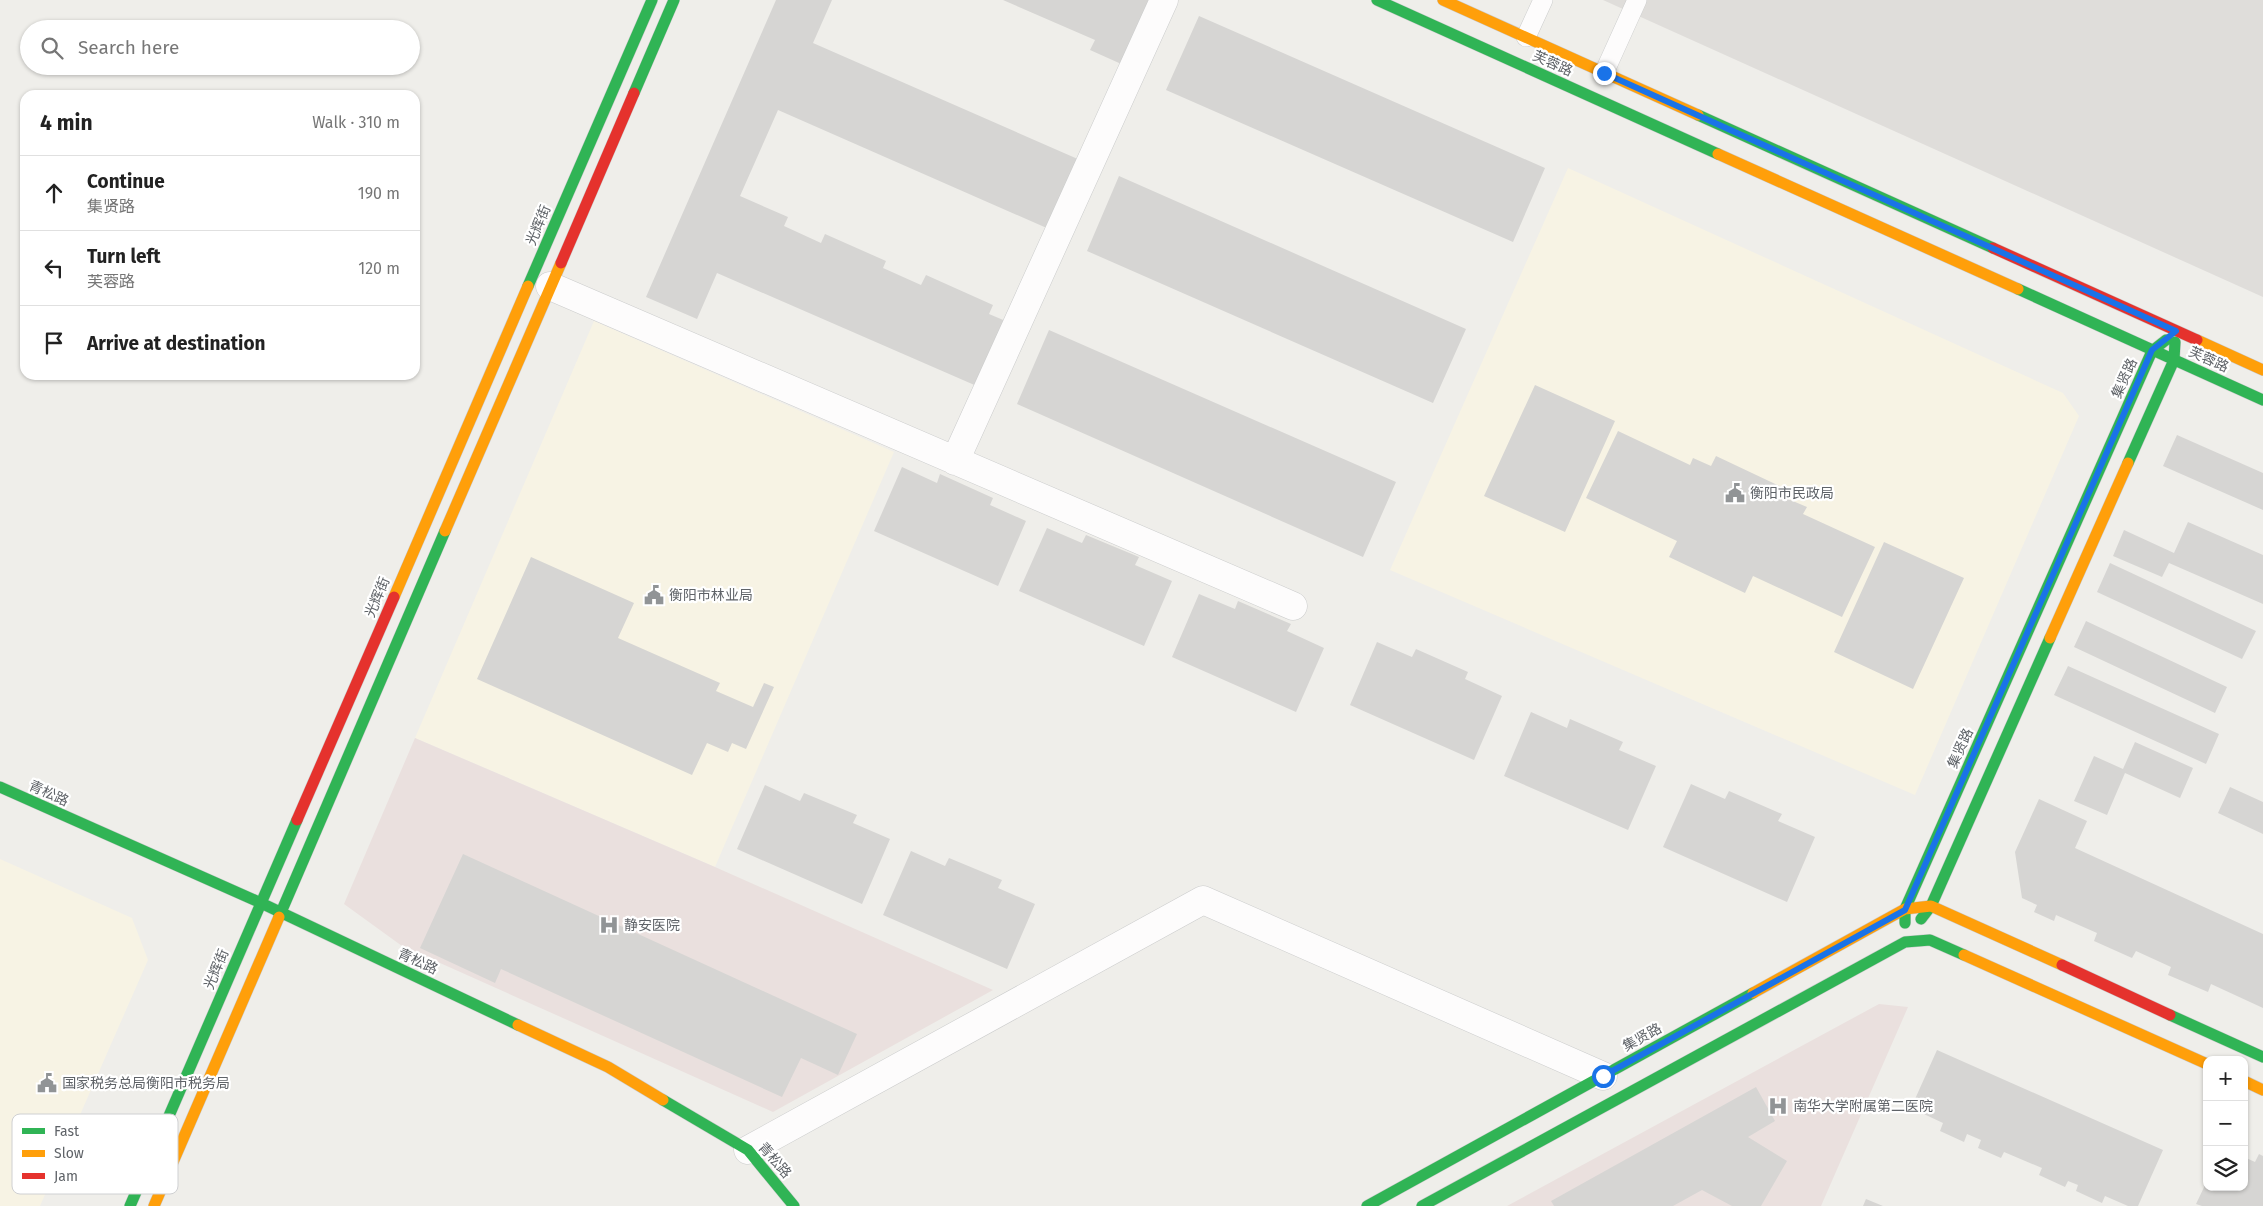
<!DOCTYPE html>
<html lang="en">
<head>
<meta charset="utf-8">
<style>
  :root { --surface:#fff; --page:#f6f6f6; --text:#222; --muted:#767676; --line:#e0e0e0 }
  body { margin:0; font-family:"Fira Sans","Noto Sans SC",sans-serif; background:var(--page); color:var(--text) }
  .controls { position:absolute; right:15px; bottom:15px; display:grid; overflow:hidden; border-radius:10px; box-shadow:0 1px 4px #0004 }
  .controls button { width:45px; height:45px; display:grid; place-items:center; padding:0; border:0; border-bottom:1px solid var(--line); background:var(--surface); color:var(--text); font:25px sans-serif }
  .stop { position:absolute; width:15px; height:15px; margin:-11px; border:4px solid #1a73e8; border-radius:50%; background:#fff }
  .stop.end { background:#1a73e8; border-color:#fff; box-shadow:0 1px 5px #0008 }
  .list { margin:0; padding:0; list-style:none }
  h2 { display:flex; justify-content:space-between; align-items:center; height:65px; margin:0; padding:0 20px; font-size:21px }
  h2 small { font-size:16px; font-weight:400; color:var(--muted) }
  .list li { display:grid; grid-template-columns:32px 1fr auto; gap:15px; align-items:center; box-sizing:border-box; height:75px; padding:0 20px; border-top:1px solid var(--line) }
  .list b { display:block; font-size:19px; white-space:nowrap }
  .list p { margin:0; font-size:16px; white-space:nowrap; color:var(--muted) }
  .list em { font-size:16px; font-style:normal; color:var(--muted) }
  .icon { flex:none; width:28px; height:28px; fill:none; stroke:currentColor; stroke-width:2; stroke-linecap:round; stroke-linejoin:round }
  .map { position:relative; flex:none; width:2263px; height:1206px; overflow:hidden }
  .search { position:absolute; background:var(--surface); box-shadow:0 1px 4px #0004; left:20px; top:20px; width:400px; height:55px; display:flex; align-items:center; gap:12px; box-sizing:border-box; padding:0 18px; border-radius:28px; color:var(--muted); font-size:19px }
  .panel { position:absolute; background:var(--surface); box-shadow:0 1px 4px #0004; left:20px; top:90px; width:400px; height:290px; border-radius:15px }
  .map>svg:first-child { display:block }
  .commercial { fill:#f7f3e4 }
  .industrial { fill:#dfddda }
  .medical { fill:#eae0de }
  .building { fill:#d6d5d3 }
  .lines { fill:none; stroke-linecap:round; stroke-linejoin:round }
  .lane-casing { stroke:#cbcccc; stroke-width:20 }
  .street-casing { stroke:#cbcccc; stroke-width:29 }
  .fast-casing { stroke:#cacacb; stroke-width:12 }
  .slow-casing { stroke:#cacacb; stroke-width:12 }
  .jam-casing { stroke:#cacacb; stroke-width:12 }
  .lane { stroke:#fdfcfc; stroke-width:19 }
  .street { stroke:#fdfcfc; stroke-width:28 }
  .fast { stroke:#30b455; stroke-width:11 }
  .slow { stroke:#ff9f0a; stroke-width:11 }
  .jam { stroke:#e5322d; stroke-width:11 }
  .route { stroke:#1a73e8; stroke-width:6 }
  .labels { text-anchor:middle; stroke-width:4.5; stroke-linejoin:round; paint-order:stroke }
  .street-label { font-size:14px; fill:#5f6368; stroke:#fff }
  .poi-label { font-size:14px; fill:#5f6368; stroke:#fff; text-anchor:start }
  .key { fill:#fff; stroke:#cfd0d2; stroke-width:1 }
  .key-label { font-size:14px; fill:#5f6368 }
</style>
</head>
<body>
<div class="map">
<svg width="2263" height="1206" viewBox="0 0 2263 1206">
  <rect width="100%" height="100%" fill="#efeeea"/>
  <!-- commercial -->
  <path class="commercial" d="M1568 168 2063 393 2079 416 1915 795 1390 570Z
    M594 321 894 452 715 867 415 738Z
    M0 859 132 918 148 960 40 1206H0Z"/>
  <!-- industrial -->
  <path class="industrial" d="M1603 0H2263V297Z"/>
  <!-- medical -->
  <path class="medical" d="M415 738 715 867 993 990 773 1112 402 946 344 904Z
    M1879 1004 1908 1007 1821 1206H1507Z"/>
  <!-- building -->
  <path class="building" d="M776 0H832L813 43 1080 160 1049 229 778 110 740 196 788 217 784 226 821 243 825 234 886 261 883 268 921 285 926 275 993 305 989 314 1008 322 979 387 717 273 697 319 646 297Z
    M1003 0H1158L1128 67 1090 50 1095 40Z
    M1199 16 1545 168 1513 242 1166 90Z
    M1119 176 1466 329 1433 403 1087 251Z
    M1049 330 1396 482 1363 557 1017 404Z
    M1535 385 1615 421 1565 532 1484 496Z
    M1618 431 1690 465 1693 458 1711 466 1716 456 1792 492 1788 499 1807 507 1803 514 1875 547 1842 617 1753 576 1745 593 1669 557 1677 541 1586 498Z
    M2177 435 2263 473V510L2163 466Z
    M902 467 937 483 940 474 993 498 990 505 1026 521 998 586 874 531Z
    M2188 522 2263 555V604L2169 563 2162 577 2113 556 2124 530 2174 553Z
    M1047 528 1082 543 1086 535 1139 557 1135 565 1172 581 1144 646 1019 591Z
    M1884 542 1964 578 1913 689 1834 652Z
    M531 557 634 603 618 638 720 683 716 691 753 707 764 683 774 687 746 749 732 743 728 752 707 743 692 775 477 679Z
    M2110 563 2256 631 2242 659 2097 592Z
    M1199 594 1235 609 1238 601 1291 624 1287 631 1324 648 1296 712 1172 657Z
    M2086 621 2227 687 2215 713 2074 647Z
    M1377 642 1412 657 1416 649 1468 672 1465 679 1502 696 1474 760 1350 705Z
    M2068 666 2219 734 2206 764 2054 695Z
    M1531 712 1567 728 1570 719 1623 742 1619 750 1656 766 1628 830 1504 776Z
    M2135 742 2193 768 2180 798 2125 773 2107 815 2074 801 2094 756 2123 769Z
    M1691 784 1725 799 1729 791 1782 814 1778 821 1815 837 1787 902 1663 847Z
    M765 785 800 801 804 793 857 815 853 823 890 839 862 904 737 849Z
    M2230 787 2263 802V834L2218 813Z
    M2039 799 2087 821 2075 848 2263 934V1008L2211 984 2208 992 2168 975 2171 967 2136 951 2132 958 2094 941 2097 933 2056 915 2054 921 2034 912 2037 905 2022 898 2015 852Z
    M911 851 945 866 949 858 1002 880 998 888 1035 904 1007 969 883 915Z
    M463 854 857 1034 838 1075 801 1058 782 1097 501 969 495 983 420 948Z
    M1937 1050 2163 1150 2138 1206H2128L2105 1196 2102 1203 2076 1191 2078 1185 2068 1181 2065 1187 2039 1175 2042 1168 2004 1152 2001 1158 1978 1148 1981 1140 1967 1134 1964 1142 1940 1131 1943 1123 1911 1108Z
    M1756 1087 1775 1121 1748 1137 1787 1161 1761 1206H1732L1702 1190 1673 1206H1554L1551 1201Z
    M2259 1154 2263 1156V1206H2202L2196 1204 2207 1181V1187H2244V1157L2255 1162Z
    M1866 1199 1883 1206H1863Z"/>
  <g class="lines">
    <defs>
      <path id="lane" d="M1526 37 1543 0
        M1604 73 1637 0"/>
      <path id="street" d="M550 286 1293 606
        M955 461 1164 0
        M748 1150 1203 900 1603 1076"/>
      <path id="fast" d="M1377 0 1718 154
        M634 93 674 0
        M1698 115 1993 248
        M528 286 652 0
        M2018 289 2263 400
        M2128 463 2174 360 2175 342
        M0 787 261 903 518 1025
        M279 917 445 531
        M1921 919 1931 906 2050 638
        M1905 923V909L2152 351 2166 340
        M2170 1015 2263 1057
        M663 1100 748 1150 794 1206
        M130 1206 297 820
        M1367 1206 1753 993
        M1422 1206 1905 942 1930 940 1964 955"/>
      <path id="slow" d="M1443 0 1698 115
        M1718 154 2018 289
        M2197 340 2263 370
        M445 531 561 263
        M394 597 528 286
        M2050 638 2128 463
        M1964 955 2207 1064
        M1753 993 1905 909 1931 906 2062 965
        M518 1025 608 1067 663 1100
        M2244 1081 2263 1090
        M154 1206 279 917"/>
      <path id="jam" d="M1993 248 2197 340
        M561 263 634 93
        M297 820 394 597
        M2062 965 2170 1015"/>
    </defs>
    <!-- lane casing -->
    <use href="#lane" class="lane-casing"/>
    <!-- street casing -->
    <use href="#street" class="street-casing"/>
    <!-- fast casing -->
    <use href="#fast" class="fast-casing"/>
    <!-- slow casing -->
    <use href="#slow" class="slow-casing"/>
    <!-- jam casing -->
    <use href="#jam" class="jam-casing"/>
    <!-- lane -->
    <use href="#lane" class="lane"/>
    <!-- street -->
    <use href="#street" class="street"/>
    <!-- fast -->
    <use href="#fast" class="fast"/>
    <!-- slow -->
    <use href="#slow" class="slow"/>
    <!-- jam -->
    <use href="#jam" class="jam"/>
  </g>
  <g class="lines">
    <!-- route -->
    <path class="route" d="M1603 1076 1905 910 2152 350 2176 331 1604 73"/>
  </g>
  <!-- icons -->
  <defs>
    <symbol id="civic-bare" viewBox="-9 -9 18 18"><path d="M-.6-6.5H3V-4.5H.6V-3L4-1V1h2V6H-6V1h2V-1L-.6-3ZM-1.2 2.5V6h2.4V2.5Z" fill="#919496" stroke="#fff" stroke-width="2.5" paint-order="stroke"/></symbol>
    <symbol id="hospital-bare" viewBox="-9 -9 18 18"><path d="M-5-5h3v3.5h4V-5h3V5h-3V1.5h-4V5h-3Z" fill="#919496" stroke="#fff" stroke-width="2.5" paint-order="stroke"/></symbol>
  </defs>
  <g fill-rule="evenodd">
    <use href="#civic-bare" x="1721" y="479" width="28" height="28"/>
    <use href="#civic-bare" x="640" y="581" width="28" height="28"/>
    <use href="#hospital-bare" x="595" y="911" width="28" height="28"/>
    <use href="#civic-bare" x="33" y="1069" width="28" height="28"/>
    <use href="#hospital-bare" x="1764" y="1092" width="28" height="28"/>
  </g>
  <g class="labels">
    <!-- street labels -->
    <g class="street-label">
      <text transform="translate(1553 63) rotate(24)" y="5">芙蓉路</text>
      <text transform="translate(538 225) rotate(-67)" y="5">光辉街</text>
      <text transform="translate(2209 359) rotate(24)" y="5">芙蓉路</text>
      <text transform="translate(2124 378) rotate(-66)" y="5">集贤路</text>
      <text transform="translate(377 597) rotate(-67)" y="5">光辉街</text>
      <text transform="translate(1960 748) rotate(-66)" y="5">集贤路</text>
      <text transform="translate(49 793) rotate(24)" y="5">青松路</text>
      <text transform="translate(418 961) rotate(25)" y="5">青松路</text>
      <text transform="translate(216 969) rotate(-67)" y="5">光辉街</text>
      <text transform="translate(1642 1037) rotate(-29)" y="5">集贤路</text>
      <text transform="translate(775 1160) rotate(49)" y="5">青松路</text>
    </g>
    <!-- poi labels -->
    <g class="poi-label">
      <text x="1750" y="498">衡阳市民政局</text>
      <text x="669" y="600">衡阳市林业局</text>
      <text x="624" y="930">静安医院</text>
      <text x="62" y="1088">国家税务总局衡阳市税务局</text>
      <text x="1793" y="1111">南华大学附属第二医院</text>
    </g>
  </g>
  <!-- legend -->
  <rect x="12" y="1114" width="166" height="80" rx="8" class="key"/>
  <rect x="22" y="1128" width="23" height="6" fill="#30b455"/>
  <rect x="22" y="1150" width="23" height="7" fill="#ff9f0a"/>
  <rect x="22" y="1173" width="23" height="6" fill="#e5322d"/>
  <g class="key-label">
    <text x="54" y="1136">Fast</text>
    <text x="54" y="1158">Slow</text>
    <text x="54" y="1181">Jam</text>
  </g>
</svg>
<div class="controls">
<button>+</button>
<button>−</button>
<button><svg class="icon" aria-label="layers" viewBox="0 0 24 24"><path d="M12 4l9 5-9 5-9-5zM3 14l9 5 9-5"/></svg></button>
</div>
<div class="stop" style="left:1603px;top:1076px"></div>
<div class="stop end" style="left:1604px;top:73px"></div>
<div class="search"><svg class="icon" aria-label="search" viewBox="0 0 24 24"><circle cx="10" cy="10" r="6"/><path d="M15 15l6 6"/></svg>Search here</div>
<section class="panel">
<h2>4 min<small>Walk · 310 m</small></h2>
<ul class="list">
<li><svg class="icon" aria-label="ahead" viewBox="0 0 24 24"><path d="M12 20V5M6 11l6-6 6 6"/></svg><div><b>Continue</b><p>集贤路</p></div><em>190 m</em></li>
<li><svg class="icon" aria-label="left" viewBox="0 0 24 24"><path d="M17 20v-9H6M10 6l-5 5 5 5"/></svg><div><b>Turn left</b><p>芙蓉路</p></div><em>120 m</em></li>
<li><svg class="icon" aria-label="arrive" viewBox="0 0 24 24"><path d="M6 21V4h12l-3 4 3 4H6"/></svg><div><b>Arrive at destination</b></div></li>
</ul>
</section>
</div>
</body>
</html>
